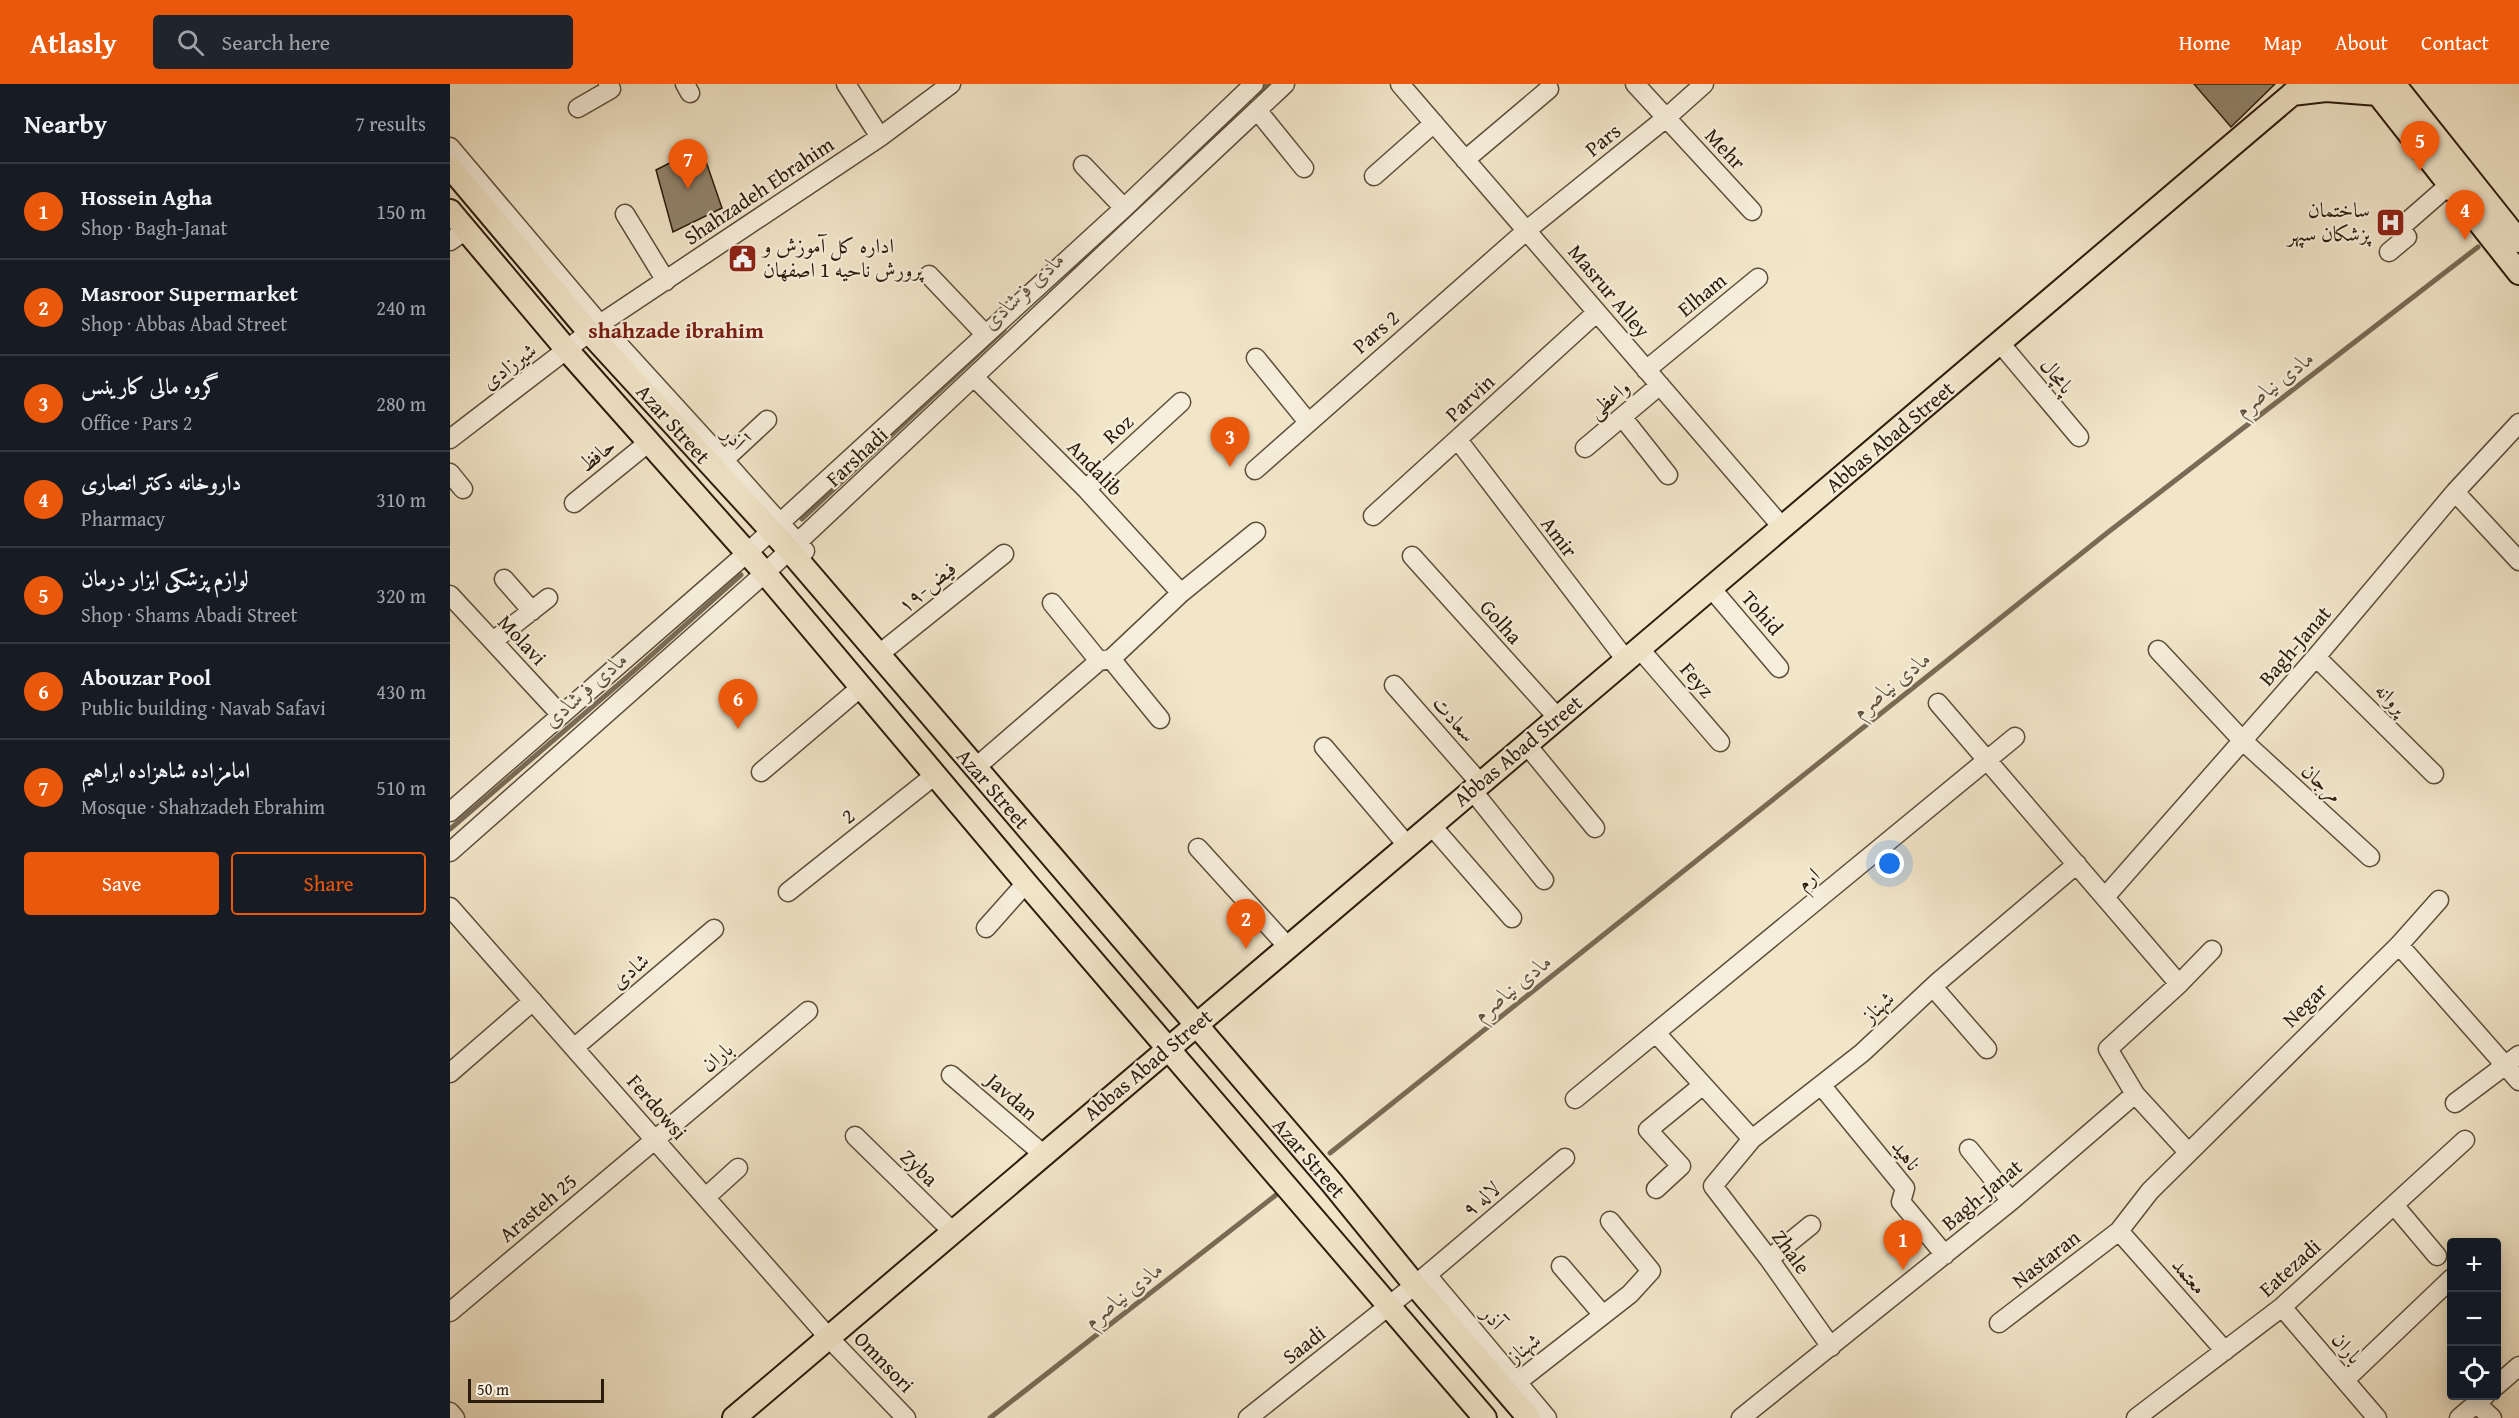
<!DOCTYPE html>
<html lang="en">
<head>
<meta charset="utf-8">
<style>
  :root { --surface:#171b24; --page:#20242c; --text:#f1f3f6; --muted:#9ea1a6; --line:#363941; --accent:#ea580c }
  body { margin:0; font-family:"Gentium Book Plus",Amiri,serif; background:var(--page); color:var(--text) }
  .controls { position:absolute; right:18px; bottom:18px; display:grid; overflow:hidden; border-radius:6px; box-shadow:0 3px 15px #0003 }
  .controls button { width:54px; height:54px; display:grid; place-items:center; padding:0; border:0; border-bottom:2px solid var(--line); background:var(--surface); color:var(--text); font:30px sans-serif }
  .scale { position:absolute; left:18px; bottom:15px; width:136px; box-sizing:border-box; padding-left:6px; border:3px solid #2a1b0b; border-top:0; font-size:16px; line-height:21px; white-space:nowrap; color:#2a1b0b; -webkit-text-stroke:4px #f7efdc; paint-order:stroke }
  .you { position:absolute; left:1440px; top:780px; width:21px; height:21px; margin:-15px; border:4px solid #fff; border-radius:50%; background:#1a73e8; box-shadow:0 0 0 9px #1a73e833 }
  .badge { display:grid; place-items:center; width:39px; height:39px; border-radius:50%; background:var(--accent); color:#fff; font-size:20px; font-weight:700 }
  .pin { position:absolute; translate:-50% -50px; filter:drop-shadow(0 2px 3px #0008) }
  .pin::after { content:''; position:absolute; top:32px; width:21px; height:18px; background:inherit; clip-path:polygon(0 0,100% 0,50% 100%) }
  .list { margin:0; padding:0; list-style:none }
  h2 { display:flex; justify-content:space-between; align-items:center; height:78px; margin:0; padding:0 24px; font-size:26px }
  h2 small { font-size:20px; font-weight:400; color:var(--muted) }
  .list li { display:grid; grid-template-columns:39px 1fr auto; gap:18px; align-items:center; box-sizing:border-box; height:96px; padding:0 24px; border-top:2px solid var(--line) }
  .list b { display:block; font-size:22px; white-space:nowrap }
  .list p { margin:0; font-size:20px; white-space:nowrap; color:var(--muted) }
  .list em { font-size:20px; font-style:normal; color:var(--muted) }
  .actions { display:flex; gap:12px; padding:18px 24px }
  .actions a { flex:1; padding:14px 0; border:2px solid var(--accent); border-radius:6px; text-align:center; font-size:21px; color:var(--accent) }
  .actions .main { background:var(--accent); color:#fff }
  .icon { flex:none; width:33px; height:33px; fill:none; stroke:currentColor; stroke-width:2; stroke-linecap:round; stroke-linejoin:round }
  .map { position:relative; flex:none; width:2069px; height:1334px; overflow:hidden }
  header { display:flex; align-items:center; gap:36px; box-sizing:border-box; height:84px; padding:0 30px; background:var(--accent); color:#fff }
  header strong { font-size:28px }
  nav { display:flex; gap:33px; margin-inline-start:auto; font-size:21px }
  .search { width:420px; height:54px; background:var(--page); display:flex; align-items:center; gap:15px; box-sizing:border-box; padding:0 21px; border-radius:6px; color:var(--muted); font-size:22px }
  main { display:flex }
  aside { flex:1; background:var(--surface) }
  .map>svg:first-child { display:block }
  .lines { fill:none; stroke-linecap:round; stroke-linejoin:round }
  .stream { stroke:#796b56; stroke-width:5 }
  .building { fill:#92856e; stroke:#2a1b0b; stroke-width:1.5 }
  .minor-casing { stroke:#5c4e3a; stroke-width:21 }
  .major-casing { stroke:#2a1b0b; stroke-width:26 }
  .minor { stroke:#f7efdc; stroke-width:18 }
  .major { stroke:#f2e6c9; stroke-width:22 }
  .labels { text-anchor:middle; stroke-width:4.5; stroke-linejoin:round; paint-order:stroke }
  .street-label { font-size:21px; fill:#2a1b0b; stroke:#f7efdc }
  .poi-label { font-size:21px; fill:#2a1b0b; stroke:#f7efdc; text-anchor:end }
  .water-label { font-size:22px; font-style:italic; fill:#5f513d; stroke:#f7efdc }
  .neighbourhood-label { font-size:22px; font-weight:bold; fill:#7a1f14; stroke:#f7efdc }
</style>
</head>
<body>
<header>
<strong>Atlasly</strong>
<div class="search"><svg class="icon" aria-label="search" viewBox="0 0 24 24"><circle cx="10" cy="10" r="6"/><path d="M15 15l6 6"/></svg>Search here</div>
<nav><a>Home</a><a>Map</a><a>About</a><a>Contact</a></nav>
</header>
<main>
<aside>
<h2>Nearby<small>7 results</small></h2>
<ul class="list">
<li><span class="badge">1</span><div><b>Hossein Agha</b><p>Shop · Bagh-Janat</p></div><em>150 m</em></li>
<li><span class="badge">2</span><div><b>Masroor Supermarket</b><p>Shop · Abbas Abad Street</p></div><em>240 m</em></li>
<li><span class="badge">3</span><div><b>گروه مالی کارینس</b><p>Office · Pars 2</p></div><em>280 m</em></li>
<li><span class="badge">4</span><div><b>داروخانه دکتر انصاری</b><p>Pharmacy</p></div><em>310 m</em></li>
<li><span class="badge">5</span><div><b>لوازم پزشکی ابزار درمان</b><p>Shop · Shams Abadi Street</p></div><em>320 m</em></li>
<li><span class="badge">6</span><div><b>Abouzar Pool</b><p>Public building · Navab Safavi</p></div><em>430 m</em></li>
<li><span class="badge">7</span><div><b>امامزاده شاهزاده ابراهیم</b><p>Mosque · Shahzadeh Ebrahim</p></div><em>510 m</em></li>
</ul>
<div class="actions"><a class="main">Save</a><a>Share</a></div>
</aside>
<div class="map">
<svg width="2069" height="1334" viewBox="0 0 2069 1334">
  <rect width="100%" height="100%" fill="#f2e6c9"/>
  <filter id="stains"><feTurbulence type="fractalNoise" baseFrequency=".00333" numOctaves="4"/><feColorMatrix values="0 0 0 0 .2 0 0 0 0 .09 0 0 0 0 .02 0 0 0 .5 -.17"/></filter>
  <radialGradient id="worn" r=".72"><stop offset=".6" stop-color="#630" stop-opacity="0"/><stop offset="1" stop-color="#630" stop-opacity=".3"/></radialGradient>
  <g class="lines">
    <!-- stream -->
    <path class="stream" d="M806 10 817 0
      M352 435 554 246
      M0 745 177 593 291 491
      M880 1069 1657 449 2028 163
      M540 1334 826 1111"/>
  </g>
  <!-- building -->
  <path class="building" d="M1744 0H1825L1781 43Z
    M251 63 272 124 223 148 206 86Z"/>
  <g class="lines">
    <defs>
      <path id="minor" d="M235 0 240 9
        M396 0 430 53
        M950 0 1333 444
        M1185 0 1302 127
        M128 24 161 5 158 0
        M807 26 854 84
        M0 63 150 240 274 376 355 467
        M1015 76 1099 5
        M633 81 674 124
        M924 92 984 39
        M175 130 216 197
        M0 157 16 146
        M1939 168 1957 153 1950 144 1998 102
        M479 191 535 250
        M1550 259 1629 353
        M806 274 858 338
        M1196 286 1308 194
        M524 293 636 405 731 509
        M1173 334 1218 391
        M0 355 150 240 430 53 501 0
        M1008 356 1176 576
        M1135 364 1210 301
        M274 376 317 336
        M805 386 1077 146 1216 34 1254 0
        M0 389 13 405
        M636 405 731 318
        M2005 408 2069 477
        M124 419 199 358
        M923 432 1146 229
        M962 472 1107 633
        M54 495 82 527
        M1261 504 1329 584
        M0 511 111 631
        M602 519 649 577
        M43 557 98 514
        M1189 564 1270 658
        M1708 566 1793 657 1920 773
        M428 571 554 470
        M1866 573 1984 690
        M661 575 710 635
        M944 601 1030 699
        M1488 619 1729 900
        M1076 660 1145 744
        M874 663 957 761
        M525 684 649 577 661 575 731 509 806 448
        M311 688 410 604
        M1022 706 1094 796
        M0 728 297 469 674 124 804 0
        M981 741 1062 834
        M748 764 838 863
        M0 768 315 489 835 0
        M338 808 485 691
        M1655 813 1866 573 2005 408 2069 339
        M0 823 379 1254 456 1334
        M536 844 576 799
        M1949 861 2069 997
        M1483 903 1537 965
        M1206 949 1302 1055
        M125 963 264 845
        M0 989 83 917
        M501 991 593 1070
        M1371 1001 1455 1104 1451 1118 1495 1171
        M1125 1015 1565 653
        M2005 1019 2069 971
        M405 1052 502 1147
        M1519 1065 1561 1117
        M1738 1068 1685 1010 1658 965 1729 900 1762 866
        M1206 1105 1231 1082 1198 1046 1253 1001
        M256 1113 288 1084
        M1944 1121 1987 1172
        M1669 1147 1775 1267
        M1319 1175 1361 1141
        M1111 1182 1153 1231
        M977 1191 1097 1334
        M1832 1223 1927 1334
        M0 1228 358 927
        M1549 1239 1669 1147 1700 1107 1949 861 1989 816
        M1381 1263 1319 1175 1263 1102 1302 1055 1412 969 1488 898 1627 780
        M1895 1296 2002 1194
        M2046 1302 2069 1282
        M1056 1307 1180 1210 1201 1187 1160 1137
        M2026 1319 2042 1334
        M0 1328 5 1334
        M798 1334 965 1201 1115 1074
        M1291 1334 1561 1117 1685 1010
        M1686 1334 1832 1223 2015 1056
        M2009 1334 2035 1312"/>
      <path id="major" d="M1920 0 2069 189
        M1944 0 2069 157
        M1842 10 1876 6 1928 10
        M0 83 139 248 340 467 882 1099 965 1201 1079 1334
        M0 127 117 266 315 489 576 799 1035 1334
        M284 1334 1854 0"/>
    </defs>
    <!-- minor casing -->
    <use href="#minor" class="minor-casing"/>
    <!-- major casing -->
    <use href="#major" class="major-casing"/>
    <!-- minor -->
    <use href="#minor" class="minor"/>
    <!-- major -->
    <use href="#major" class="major"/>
  </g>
  <!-- icons -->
  <defs>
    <symbol id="hospital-square" viewBox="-11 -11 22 22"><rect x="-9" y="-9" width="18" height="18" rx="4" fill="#8f2418" stroke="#f7efdc"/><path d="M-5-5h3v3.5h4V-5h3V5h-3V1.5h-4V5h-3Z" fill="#fff"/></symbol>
    <symbol id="civic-square" viewBox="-11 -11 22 22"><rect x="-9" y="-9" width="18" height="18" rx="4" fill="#8f2418" stroke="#f7efdc"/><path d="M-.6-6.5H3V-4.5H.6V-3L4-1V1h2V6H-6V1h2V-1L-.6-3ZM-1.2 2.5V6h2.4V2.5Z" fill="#fff"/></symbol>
  </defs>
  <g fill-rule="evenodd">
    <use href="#hospital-square" x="1924" y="122" width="33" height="33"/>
    <use href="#civic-square" x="276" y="158" width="33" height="33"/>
  </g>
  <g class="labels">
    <!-- street labels -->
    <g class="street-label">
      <text transform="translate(1153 56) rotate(-39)" y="7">Pars</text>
      <text transform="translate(1275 65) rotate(47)" y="7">Mehr</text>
      <text transform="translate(309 107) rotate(-34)" y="7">Shahzadeh Ebrahim</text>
      <text transform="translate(1159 207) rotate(50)" y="7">Masrur Alley</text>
      <text transform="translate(1252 211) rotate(-39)" y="7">Elham</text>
      <text transform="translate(926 248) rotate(-41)" y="7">Pars 2</text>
      <text transform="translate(59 282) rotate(-37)" y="7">شیرزادی</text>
      <text transform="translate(1607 292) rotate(50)" y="7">پامچال</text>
      <text transform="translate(1020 314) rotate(-43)" y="7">Parvin</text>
      <text transform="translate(1159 315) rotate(-40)" y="7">واعظی</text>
      <text transform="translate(223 340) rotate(48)" y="7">Azar Street</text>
      <text transform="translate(668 345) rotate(-42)" y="7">Roz</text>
      <text transform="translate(1440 353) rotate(-40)" y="7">Abbas Abad Street</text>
      <text transform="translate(284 354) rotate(47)" y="7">آذر</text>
      <text transform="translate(147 371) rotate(-40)" y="7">حافظ</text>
      <text transform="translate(407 373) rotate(-43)" y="7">Farshadi</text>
      <text transform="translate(645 384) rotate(46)" y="7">Andalib</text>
      <text transform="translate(1109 453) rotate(53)" y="7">Amir</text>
      <text transform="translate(477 503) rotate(-39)" y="7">۱۹-فیض</text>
      <text transform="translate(1312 529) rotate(49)" y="7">Tohid</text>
      <text transform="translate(1051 538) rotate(48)" y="7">Golha</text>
      <text transform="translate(72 556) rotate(47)" y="7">Molavi</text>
      <text transform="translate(1845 562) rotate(-49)" y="7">Bagh-Janat</text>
      <text transform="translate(1247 596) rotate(49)" y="7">Feyz</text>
      <text transform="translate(1941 615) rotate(45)" y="7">پروانه</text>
      <text transform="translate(1004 635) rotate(49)" y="7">سعادت</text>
      <text transform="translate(1068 667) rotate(-40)" y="7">Abbas Abad Street</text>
      <text transform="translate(1872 699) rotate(42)" y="7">مرجان</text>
      <text transform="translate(543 705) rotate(49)" y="7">Azar Street</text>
      <text transform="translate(398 732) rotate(-38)" y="7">2</text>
      <text transform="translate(1358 795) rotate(-39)" y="7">ارم</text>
      <text transform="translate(180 887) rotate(-40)" y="7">شادی</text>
      <text transform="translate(1855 921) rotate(-45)" y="7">Negar</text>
      <text transform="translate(1428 923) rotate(-43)" y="7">شهناز</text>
      <text transform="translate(267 973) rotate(-40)" y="7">باران</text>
      <text transform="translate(698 981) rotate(-40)" y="7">Abbas Abad Street</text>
      <text transform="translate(562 1013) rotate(41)" y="7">Javdan</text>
      <text transform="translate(207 1023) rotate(49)" y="7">Ferdowsi</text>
      <text transform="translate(1456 1071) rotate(53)" y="7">ناهید</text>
      <text transform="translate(859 1074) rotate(49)" y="7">Azar Street</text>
      <text transform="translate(469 1084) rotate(44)" y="7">Zyba</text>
      <text transform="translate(1532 1111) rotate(-40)" y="7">Bagh-Janat</text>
      <text transform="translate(1031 1115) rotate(-40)" y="7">۹ لاله</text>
      <text transform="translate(88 1124) rotate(-40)" y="7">Arasteh 25</text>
      <text transform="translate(1341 1168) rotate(54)" y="7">Zhale</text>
      <text transform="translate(1596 1175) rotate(-38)" y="7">Nastaran</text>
      <text transform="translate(1840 1184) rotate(-42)" y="7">Eatezadi</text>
      <text transform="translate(1739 1192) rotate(49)" y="7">معتمد</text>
      <text transform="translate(1043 1234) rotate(50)" y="7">آذر</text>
      <text transform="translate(854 1261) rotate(-38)" y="7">Saadi</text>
      <text transform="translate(1074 1264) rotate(-38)" y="7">شهناز</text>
      <text transform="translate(1897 1264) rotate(50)" y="7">باران</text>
      <text transform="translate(434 1278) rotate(46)" y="7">Omnsori</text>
    </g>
    <!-- poi labels -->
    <g class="poi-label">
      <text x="1920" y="133">ساختمان<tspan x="1920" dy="24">پزشکان سپهر</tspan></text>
      <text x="313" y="169" text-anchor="start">اداره کل آموزش و<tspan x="313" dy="24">پرورش ناحیه 1 اصفهان</tspan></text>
    </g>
    <!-- water labels -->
    <g class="water-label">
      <text transform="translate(573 206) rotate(-43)" y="8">مادی فرشادی</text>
      <text transform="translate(1824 299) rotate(-38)" y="8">مادی نیاصرم</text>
      <text transform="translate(1441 600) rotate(-39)" y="8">مادی نیاصرم</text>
      <text transform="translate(135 605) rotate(-41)" y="8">مادی فرشادی</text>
      <text transform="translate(1062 903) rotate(-39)" y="8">مادی نیاصرم</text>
      <text transform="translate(673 1210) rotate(-38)" y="8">مادی نیاصرم</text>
    </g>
    <!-- neighbourhood labels -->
    <g class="neighbourhood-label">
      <text x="226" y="254">shahzade ibrahim</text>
    </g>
  </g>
  <rect width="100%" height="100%" filter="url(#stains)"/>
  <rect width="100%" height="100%" fill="url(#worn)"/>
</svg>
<div class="controls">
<button>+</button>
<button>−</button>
<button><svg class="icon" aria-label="locate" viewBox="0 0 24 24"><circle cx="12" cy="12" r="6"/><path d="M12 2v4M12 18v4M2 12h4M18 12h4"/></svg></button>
</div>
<div class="scale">50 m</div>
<div class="you"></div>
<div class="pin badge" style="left:1453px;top:1186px">1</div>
<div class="pin badge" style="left:796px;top:865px">2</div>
<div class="pin badge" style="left:780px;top:383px">3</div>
<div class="pin badge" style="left:2015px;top:156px">4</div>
<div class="pin badge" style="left:1970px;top:87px">5</div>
<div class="pin badge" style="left:288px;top:645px">6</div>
<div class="pin badge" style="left:238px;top:105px">7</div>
</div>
</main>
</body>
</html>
